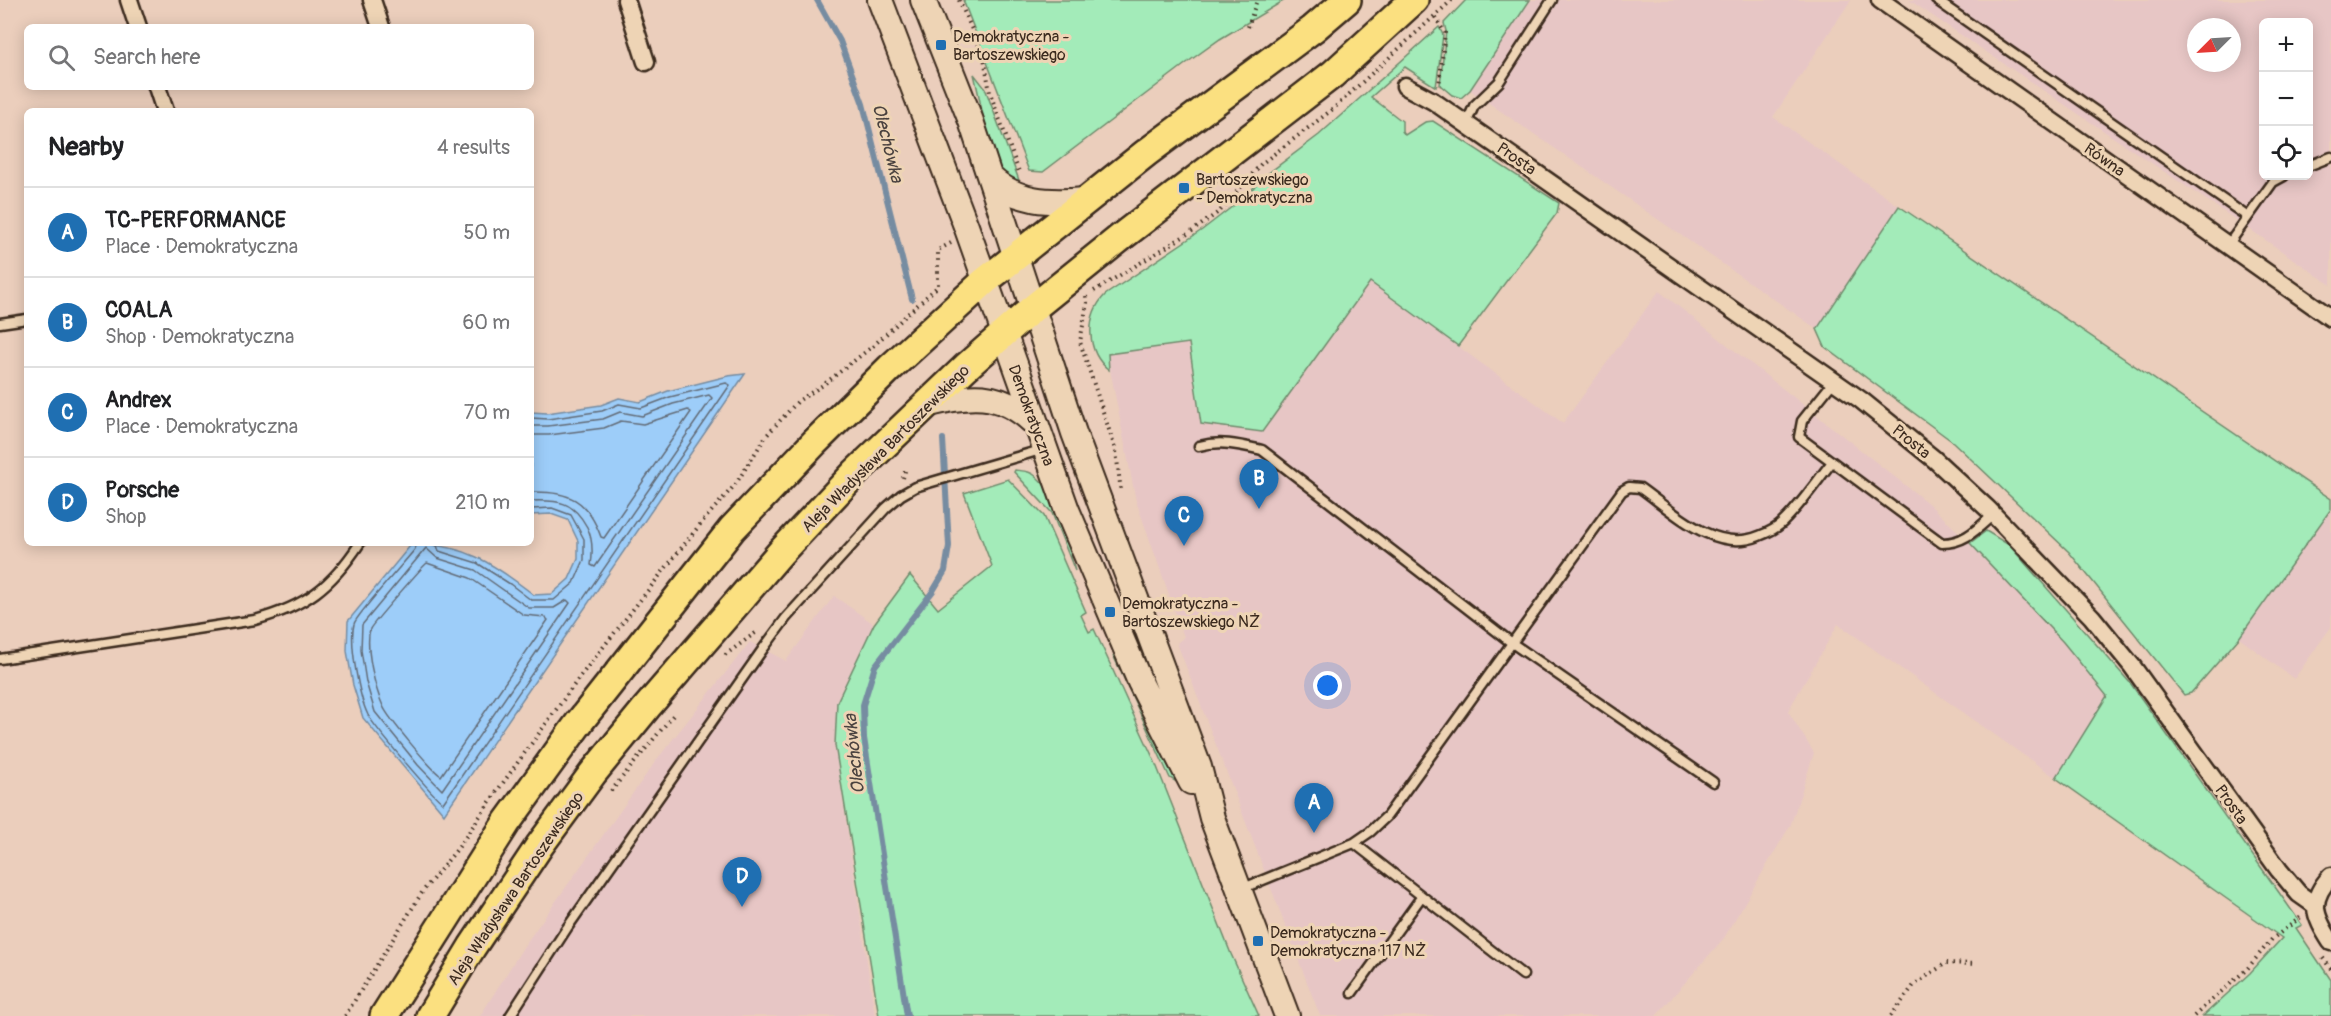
<!DOCTYPE html>
<html lang="en">
<head>
<meta charset="utf-8">
<style>
  :root { --surface:#fff; --page:#f6f6f6; --text:#202124; --muted:#757577; --line:#e0e0e0; --accent:#1f6fb2 }
  body { margin:0; font-family:Pangolin,sans-serif; background:var(--page); color:var(--text) }
  .controls { position:absolute; right:18px; top:18px; display:grid; overflow:hidden; border-radius:9px; box-shadow:0 3px 15px #0003 }
  .controls button { width:54px; height:54px; display:grid; place-items:center; padding:0; border:0; border-bottom:2px solid var(--line); background:var(--surface); color:var(--text); font:30px sans-serif }
  .compass { position:absolute; left:2187px; top:18px; width:54px; height:54px; border-radius:50%; background:var(--surface); box-shadow:0 3px 15px #0003; rotate:246deg }
  .you { position:absolute; left:1328px; top:686px; width:21px; height:21px; margin:-15px; border:4px solid #fff; border-radius:50%; background:#1a73e8; box-shadow:0 0 0 9px #1a73e833 }
  .badge { display:grid; place-items:center; width:39px; height:39px; border-radius:50%; background:var(--accent); color:#fff; font-size:20px; font-weight:700 }
  .pin { position:absolute; translate:-50% -50px; filter:drop-shadow(0 2px 3px #0008) }
  .pin::after { content:''; position:absolute; top:32px; width:21px; height:18px; background:inherit; clip-path:polygon(0 0,100% 0,50% 100%) }
  .list { margin:0; padding:0; list-style:none }
  h2 { display:flex; justify-content:space-between; align-items:center; height:78px; margin:0; padding:0 24px; font-size:26px }
  h2 small { font-size:20px; font-weight:400; color:var(--muted) }
  .list li { display:grid; grid-template-columns:39px 1fr auto; gap:18px; align-items:center; box-sizing:border-box; height:90px; padding:0 24px; border-top:2px solid var(--line) }
  .list b { display:block; font-size:22px; white-space:nowrap }
  .list p { margin:0; font-size:20px; white-space:nowrap; color:var(--muted) }
  .list em { font-size:20px; font-style:normal; color:var(--muted) }
  .icon { flex:none; width:33px; height:33px; fill:none; stroke:currentColor; stroke-width:2; stroke-linecap:round; stroke-linejoin:round }
  .map { position:relative; flex:none; width:2331px; height:1016px; overflow:hidden }
  .search { position:absolute; background:var(--surface); box-shadow:0 3px 15px #0003; left:24px; top:24px; width:510px; height:66px; display:flex; align-items:center; gap:15px; box-sizing:border-box; padding:0 21px; border-radius:9px; color:var(--muted); font-size:22px }
  .panel { position:absolute; background:var(--surface); box-shadow:0 3px 15px #0003; left:24px; top:108px; width:510px; height:438px; border-radius:9px }
  .map>svg:first-child { display:block }
  .built { fill:#e7c6c5; fill-rule:evenodd }
  .green { fill:#a3ebb9; stroke:#6f8a6c; stroke-width:1.5 }
  .water { fill:#9dcdf9; stroke:#768ca1; stroke-width:1.5 }
  .lines { fill:none; stroke-linecap:round; stroke-linejoin:round }
  .shore { stroke:#626b76; stroke-width:1.5 }
  .stream { stroke:#768ca1; stroke-width:6 }
  .lane-casing { stroke:#3b2a1e; stroke-width:13 }
  .street-casing { stroke:#3b2a1e; stroke-width:21 }
  .secondary-casing { stroke:#3b2a1e; stroke-width:28 }
  .primary-casing { stroke:#3b2a1e; stroke-width:32 }
  .path { stroke:#3b2a1e; stroke-width:4; stroke-dasharray:1.5 4.5; stroke-linecap:butt }
  .lane { stroke:#eed4b5; stroke-width:8 }
  .street { stroke:#eed4b5; stroke-width:16 }
  .secondary { stroke:#eed4b5; stroke-width:24 }
  .primary { stroke:#fbe080; stroke-width:27 }
  .poi-dot { fill:#1f6fb2; stroke:#eed4b5; stroke-width:2 }
  .labels { text-anchor:middle; stroke-width:6; stroke-linejoin:round; paint-order:stroke }
  .poi-label { font-size:16px; fill:#3b2a1e; stroke:#eed4b5; text-anchor:start }
  .street-label { font-size:16px; fill:#3b2a1e; stroke:#eed4b5 }
  .water-label { font-size:18px; font-style:italic; fill:#4a423f; stroke:#eed4b5 }
</style>
</head>
<body>
<div class="map">
<svg width="2331" height="1016" viewBox="0 0 2331 1016">
  <rect width="100%" height="100%" fill="#ebcebc"/>
  <filter id="ink" filterUnits="userSpaceOnUse"><feTurbulence type="fractalNoise" baseFrequency=".0167" numOctaves="2"/><feDisplacementMap in="SourceGraphic" scale="12" xChannelSelector="R" yChannelSelector="G"/><feConvolveMatrix kernelMatrix="1 2 1 2 8 2 1 2 1" color-interpolation-filters="sRGB"/></filter>
  <g filter="url(#ink)">
    <!-- built -->
    <path class="built" d="M1530 0H1851L1773 117 1899 206 1817 329 1470 90Z
      M1909 0H2331V285L2242 224ZM2264 22H2308V176H2264ZM2196 27H2232V63H2196Z
      M1370 282 1563 423 1659 291 1929 504 1977 550 2063 642 2107 697 2056 778 1838 624 1788 711 1814 753 1791 824 1724 938 1656 1016H1320L1177 643 1184 637 1136 501 1107 354 1189 343 1201 424 1262 432Z
      M2331 509V627L2294 679 2239 638Z
      M834 596 874 624 837 702 835 745 875 1016H480L524 946 658 758 750 642 786 661Z"/>
    <!-- green -->
    <path class="green" d="M963 0H1285L1220 39 1192 59 1043 172 1029 171Z
      M1466 0H1530L1470 90 1461 98 1452 95 1440 85 1446 31 1444 23Z
      M1439 27 1443 35 1436 87 1405 67 1371 97 1402 121V131L1405 135 1425 122 1433 121 1559 203 1557 213 1458 346 1370 282 1262 432 1201 424 1189 343 1108 354 1109 370C1086 352 1085 316 1105 295L1202 230 1246 196 1262 178 1319 135Z
      M974 74 985 88 1020 183V187C1014 183 1005 178 1001 172 989 154 980 98 974 74Z
      M1899 206 2331 499V509L2239 638 2191 693 2184 695 2069 552 1953 442 1825 347 1817 329Z
      M1015 470C1023 471 1031 471 1037 477 1059 496 1067 544 1075 571L1052 513 1014 472Z
      M1008 479 1044 516 1086 612 1081 615 1089 632 1094 629 1155 762 1231 954 1259 1016H879L835 745 837 702 874 624 910 575 938 609 992 566 964 493Z
      M1986 531 2009 545 2131 684 2302 925 2296 928 2331 980V1016H2203L2250 973 2282 938 2056 778 2107 696 2063 642 1970 543Z
      M1113 655 1135 685 1185 787 1170 778Z"/>
    <!-- water -->
    <path class="water" d="M745 374 444 814 363 718 353 685 347 651 348 621 410 546C459 539 497 566 534 595L552 594 569 579 578 559V541L568 520 551 514 531 515V412L547 413 601 405 619 398 640 402 668 391 728 376Z"/>
    <g class="lines">
      <!-- shore -->
      <path class="shore" d="M531 426H548L603 419 620 412 642 416 673 404 709 395 712 398 595 567 591 565C593 552 593 539 587 527 573 501 559 500 531 501
        M531 435H549L604 428 621 421 643 424 688 410 691 412 604 538 601 537C587 499 569 491 531 492
        M417 543 415 549C406 561 356 615 354 624 349 643 359 697 368 715 375 728 432 795 443 803L730 385 726 383 670 397 641 408 619 404 602 411 548 419 531 418
        M436 543 439 551 477 563 510 584 531 600H554L574 583 584 560V539L571 515 552 508 531 509
        M426 548 437 558 475 570 529 608H554L567 600 570 603 442 790 418 765 375 712 366 682 361 650 362 625Z
        M427 563 470 578 524 615 545 617 548 620 441 776C431 769 388 718 383 706 375 689 365 647 370 629 372 624 422 567 427 563Z"/>
      <!-- stream -->
      <path class="stream" d="M817 0 840 41 863 104 912 299
        M907 1016 864 738 863 705 875 666 933 591 945 571 949 546 943 439"/>
      <defs>
        <path id="lane" d="M1936 0 2248 217
          M1466 124 1474 106 1499 82 1552 0
          M2308 166 2331 157
          M2228 245 2273 182 2284 176
          M0 323 27 319
          M1834 381 1802 421 1799 437 1942 543C1965 543 1977 529 1994 514
          M1199 446C1221 440 1240 445 1262 450L1512 643 1387 816 1370 832 1354 843 1241 889
          M0 659 255 620C306 606 331 587 360 543
          M1713 782 1512 643 1622 491 1629 487 1640 488C1674 512 1715 554 1759 536 1767 533 1776 529 1782 523 1801 505 1816 482 1832 462
          M1354 843 1523 975
          M1352 993 1422 896
          M510 1016 567 928 763 649 786 618 886 508 901 495 915 487 1044 449"/>
        <path id="street" d="M129 0 138 27
          M372 0 381 27
          M626 0 646 62
          M1880 0 2331 318
          M1405 86 1433 101 1861 400 1934 459 1988 509 2092 617 2132 666 2279 870 2299 894 2316 906
          M157 87 165 111
          M2331 876C2308 901 2314 915 2331 942"/>
        <path id="secondary" d="M880 0 966 226 1067 510 1140 682 1191 782
          M923 0 971 121 1074 433 1199 767 1212 818 1287 1016
          M990 177C1017 203 1050 203 1085 200
          M925 405C968 394 1000 390 1034 423"/>
        <path id="primary" d="M384 1016 507 822 581 720 732 529 815 442 890 368 985 281 1146 153 1313 29 1347 0
          M430 1016 472 947 540 845 593 773 647 707 781 552 856 472 966 367 1032 309 1125 234 1333 74 1414 0"/>
      </defs>
      <!-- lane casing -->
      <use href="#lane" class="lane-casing"/>
      <!-- street casing -->
      <use href="#street" class="street-casing"/>
      <!-- secondary casing -->
      <use href="#secondary" class="secondary-casing"/>
      <!-- primary casing -->
      <use href="#primary" class="primary-casing"/>
      <!-- path -->
      <path class="path" d="M959 0 984 57 990 93 1019 172
        M1435 17 1445 33 1439 86
        M1248 27 1257 0
        M1094 291 1191 232 1220 211 1261 164 1333 109 1452 0
        M1086 296 1087 303 1080 342 1116 451 1121 492
        M903 478 906 468
        M725 655 758 631
        M611 791 675 713
        M2323 958 2331 969
        M345 1016 423 891 458 848 500 787 582 674 702 522 735 485 766 436 798 401 823 385 873 346 938 286V250L951 243
        M1891 1016 1914 985 1946 963 1976 964
        M2194 1016 2247 969 2272 939 2301 917"/>
      <!-- lane -->
      <use href="#lane" class="lane"/>
      <!-- street -->
      <use href="#street" class="street"/>
      <!-- secondary -->
      <use href="#secondary" class="secondary"/>
      <!-- primary -->
      <use href="#primary" class="primary"/>
    </g>
  </g>
  <!-- markers -->
  <g class="poi-dot">
    <rect x="935" y="39" width="12" height="12" rx="3"/>
    <rect x="1178" y="182" width="12" height="12" rx="3"/>
    <rect x="1104" y="606" width="12" height="12" rx="3"/>
    <rect x="1252" y="935" width="12" height="12" rx="3"/>
  </g>
  <g class="labels">
    <!-- poi labels -->
    <g class="poi-label">
      <text x="953" y="42">Demokratyczna -<tspan x="953" dy="18">Bartoszewskiego</tspan></text>
      <text x="1196" y="185">Bartoszewskiego<tspan x="1196" dy="18">- Demokratyczna</tspan></text>
      <text x="1122" y="609">Demokratyczna -<tspan x="1122" dy="18">Bartoszewskiego NŻ</tspan></text>
      <text x="1270" y="938">Demokratyczna -<tspan x="1270" dy="18">Demokratyczna 117 NŻ</tspan></text>
    </g>
    <!-- street labels -->
    <g class="street-label">
      <text transform="translate(1517 158) rotate(35)" y="6">Prosta</text>
      <text transform="translate(2105 159) rotate(35)" y="6">Równa</text>
      <text transform="translate(1032 415) rotate(70)" y="6">Demokratyczna</text>
      <text transform="translate(1912 441) rotate(39)" y="6">Prosta</text>
      <text transform="translate(885 448) rotate(-45)" y="6">Aleja Władysława Bartoszewskiego</text>
      <text transform="translate(2232 804) rotate(55)" y="6">Prosta</text>
      <text transform="translate(515 888) rotate(-56)" y="6">Aleja Władysława Bartoszewskiego</text>
    </g>
    <!-- water labels -->
    <g class="water-label">
      <text transform="translate(888 143) rotate(76)" y="6">Olechówka</text>
      <text transform="translate(854 754) rotate(-96)" y="6">Olechówka</text>
    </g>
  </g>
</svg>
<div class="controls">
<button>+</button>
<button>−</button>
<button><svg class="icon" aria-label="locate" viewBox="0 0 24 24"><circle cx="12" cy="12" r="6"/><path d="M12 2v4M12 18v4M2 12h4M18 12h4"/></svg></button>
</div>
<svg class="compass" viewBox="-18 -18 36 36"><path d="M0-13l5 13h-10z" fill="#e53935"/><path d="M0 13l5-13h-10z" fill="#757577"/></svg>
<div class="you"></div>
<div class="pin badge" style="left:1314px;top:833px">A</div>
<div class="pin badge" style="left:1259px;top:509px">B</div>
<div class="pin badge" style="left:1184px;top:546px">C</div>
<div class="pin badge" style="left:742px;top:907px">D</div>
<div class="search"><svg class="icon" aria-label="search" viewBox="0 0 24 24"><circle cx="10" cy="10" r="6"/><path d="M15 15l6 6"/></svg>Search here</div>
<section class="panel">
<h2>Nearby<small>4 results</small></h2>
<ul class="list">
<li><span class="badge">A</span><div><b>TC-PERFORMANCE</b><p>Place · Demokratyczna</p></div><em>50 m</em></li>
<li><span class="badge">B</span><div><b>COALA</b><p>Shop · Demokratyczna</p></div><em>60 m</em></li>
<li><span class="badge">C</span><div><b>Andrex</b><p>Place · Demokratyczna</p></div><em>70 m</em></li>
<li><span class="badge">D</span><div><b>Porsche</b><p>Shop</p></div><em>210 m</em></li>
</ul>
</section>
</div>
</body>
</html>
